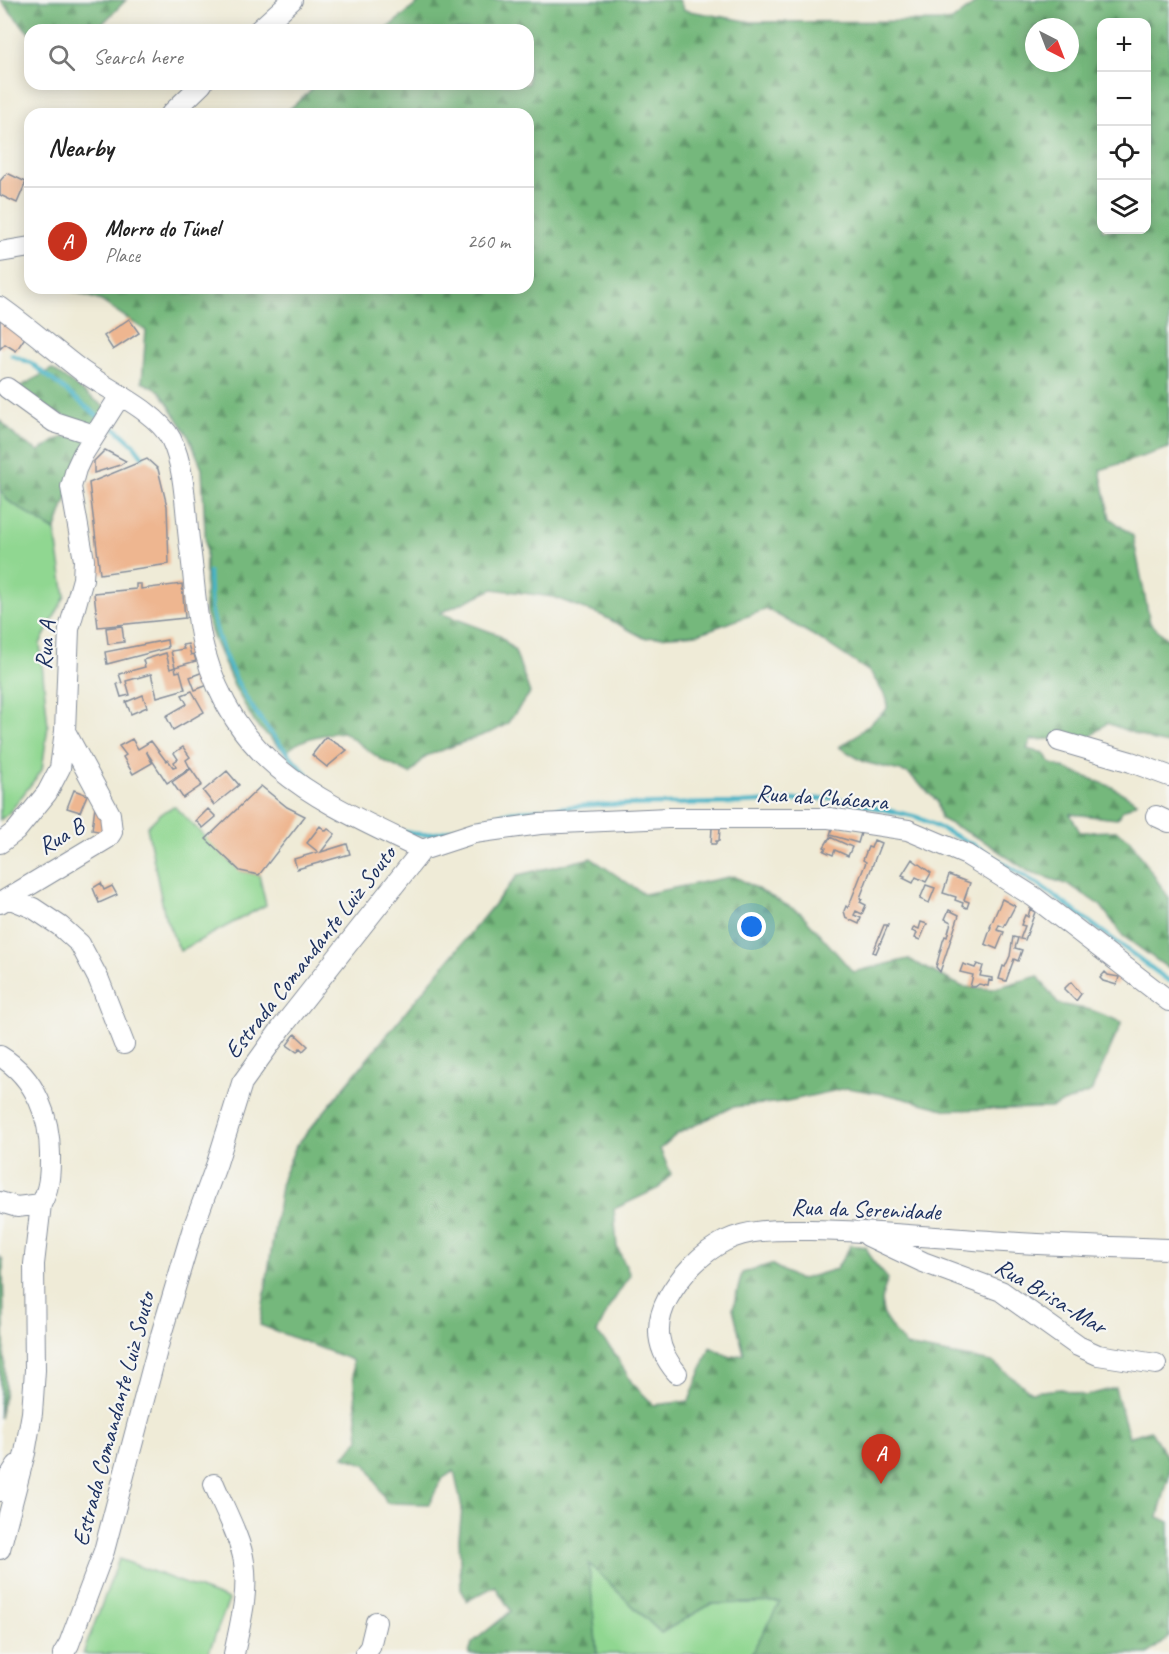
<!DOCTYPE html>
<html lang="en">
<head>
<meta charset="utf-8">
<style>
  :root { --surface:#fff; --page:#f2f2f2; --text:#222; --muted:#767676; --line:#e0e0e0; --accent:#c8321e }
  body { margin:0; font-family:Caveat,sans-serif; background:var(--page); color:var(--text) }
  .controls { position:absolute; right:18px; top:18px; display:grid; overflow:hidden; border-radius:12px; box-shadow:0 3px 15px #0003 }
  .controls button { width:54px; height:54px; display:grid; place-items:center; padding:0; border:0; border-bottom:2px solid var(--line); background:var(--surface); color:var(--text); font:30px sans-serif }
  .compass { position:absolute; left:1025px; top:18px; width:54px; height:54px; border-radius:50%; background:var(--surface); box-shadow:0 3px 15px #0003; rotate:138deg }
  .you { position:absolute; left:752px; top:927px; width:21px; height:21px; margin:-15px; border:4px solid #fff; border-radius:50%; background:#1a73e8; box-shadow:0 0 0 9px #1a73e833 }
  .badge { display:grid; place-items:center; width:39px; height:39px; border-radius:50%; background:var(--accent); color:#fff; font-size:20px; font-weight:700 }
  .pin { position:absolute; translate:-50% -50px; filter:drop-shadow(0 2px 3px #0008) }
  .pin::after { content:''; position:absolute; top:32px; width:21px; height:18px; background:inherit; clip-path:polygon(0 0,100% 0,50% 100%) }
  .list { margin:0; padding:0; list-style:none }
  h2 { display:flex; justify-content:space-between; align-items:center; height:78px; margin:0; padding:0 24px; font-size:26px }
  h2 small { font-size:20px; font-weight:400; color:var(--muted) }
  .list li { display:grid; grid-template-columns:39px 1fr auto; gap:18px; align-items:center; box-sizing:border-box; height:108px; padding:0 24px; border-top:2px solid var(--line) }
  .list b { display:block; font-size:22px; white-space:nowrap }
  .list p { margin:0; font-size:20px; white-space:nowrap; color:var(--muted) }
  .list em { font-size:20px; font-style:normal; color:var(--muted) }
  .icon { flex:none; width:33px; height:33px; fill:none; stroke:currentColor; stroke-width:2; stroke-linecap:round; stroke-linejoin:round }
  .map { position:relative; flex:none; width:1169px; height:1654px; overflow:hidden }
  .search { position:absolute; background:var(--surface); box-shadow:0 3px 15px #0003; left:24px; top:24px; width:510px; height:66px; display:flex; align-items:center; gap:15px; box-sizing:border-box; padding:0 21px; border-radius:18px; color:var(--muted); font-size:22px }
  .panel { position:absolute; background:var(--surface); box-shadow:0 3px 15px #0003; left:24px; top:108px; width:510px; height:186px; border-radius:18px }
  .map>svg:first-child { display:block }
  .green { fill:#90d791; stroke:#568378; stroke-width:1.5 }
  .forest { fill:url(#forest-firs); stroke:#48746c; stroke-width:1.5; fill-rule:evenodd }
  .lines { fill:none; stroke-linecap:round; stroke-linejoin:round }
  .stream { stroke:#49b4c6; stroke-width:4.5 }
  .building { fill:#eeb690 }
  .minor-casing { stroke:#858d9a; stroke-width:22 }
  .minor { stroke:#fff; stroke-width:20 }
  .labels { text-anchor:middle; stroke-width:4.5; stroke-linejoin:round; paint-order:stroke }
  .street-label { font-size:24px; fill:#1b2f5e; stroke:#f6f6f2 }
</style>
</head>
<body>
<div class="map">
<svg width="1169" height="1654" viewBox="0 0 1169 1654">
  <defs>
    <pattern id="forest-firs" width="22" height="20" patternUnits="userSpaceOnUse" patternTransform="scale(1.5)"><rect width="22" height="20" fill="#74b87b"/><path d="M5 1l3.5 6h-7zM16 11l3.5 6h-7z" fill="#5e9668"/></pattern>
  </defs>
  <rect width="100%" height="100%" fill="#f6f6f2"/>
  <filter id="ink" filterUnits="userSpaceOnUse"><feTurbulence type="fractalNoise" baseFrequency=".0167" numOctaves="2"/><feDisplacementMap in="SourceGraphic" scale="12" xChannelSelector="R" yChannelSelector="G"/><feConvolveMatrix kernelMatrix="1 2 1 2 8 2 1 2 1" color-interpolation-filters="sRGB"/></filter>
  <filter id="wash" filterUnits="userSpaceOnUse"><feTurbulence type="fractalNoise" baseFrequency=".008" numOctaves="4" result="noise"/><feDisplacementMap in="SourceGraphic" scale="24" xChannelSelector="R" yChannelSelector="G"/><feGaussianBlur stdDeviation="1.35" result="paint"/><feColorMatrix in="noise" values="0 0 0 0 0 0 0 0 0 0 0 0 0 0 0 0 0 1.4 0 .05"/><feComposite in="paint" operator="in"/></filter>
  <g filter="url(#wash)">
    <rect width="100%" height="100%" fill="#efebd7"/>
    <!-- green -->
    <path class="green" d="M0 489 7 500 55 531 65 596 40 644 48 726 42 770 9 813 0 820Z
      M174 806 240 871 259 875 266 905 180 951 165 917 147 827 160 814Z
      M119 1559 229 1600 208 1654H83Z
      M588 1563 661 1633 711 1604 781 1602 751 1654H597Z"/>
    <!-- forest -->
    <path class="forest" d="M0 0H126L100 26 87 30H30V34Z
      M422 0H679L684 10 752 22 952 21 979 0H1169V448L1100 470 1110 518 1133 536 1150 623 1169 640V744L1154 741 1107 723 1090 737 1031 740 1027 749 1044 753 1050 763 1112 787 1137 802 1122 811 1117 819 1070 814 1080 832 1117 831 1130 840 1169 898V969L1123 936 1101 906 1071 886 1028 871 982 840 941 819 937 801 908 773 864 762 839 747 852 739 887 709V699L871 673 823 641 767 609 698 634 644 638 603 616 553 597 493 589 440 613 499 635 515 651 530 693 507 724 494 731 426 756 410 774 382 760 343 732C324 734 298 738 286 753L256 725 234 686 214 639 205 613 206 553 202 468 188 435 160 391 142 382 146 331 101 301 70 290 71 288H528V114H284L318 84H528V30H385ZM1102 22H1146V230H1102ZM1034 27H1070V63H1034Z
      M52 369 106 408 94 426 55 413 18 388Z
      M0 420 17 438 38 451C47 447 53 441 59 439 68 435 79 437 88 438L55 531 7 500 0 489Z
      M591 858 644 894 734 876 801 913 853 972 908 959 963 987 992 989 1038 976 1058 1004 1091 1010 1122 1022 1091 1092 1051 1108 948 1110 890 1095 847 1088 783 1102 732 1107 677 1134 660 1149 671 1174 659 1188 614 1209 617 1247 630 1275 610 1306 597 1333 613 1351 632 1383 654 1405 689 1401 710 1347 730 1357 744 1354 733 1308 742 1273 771 1264 799 1280 836 1269 851 1245 866 1247 872 1260 888 1279C874 1312 886 1321 906 1346L992 1362 1031 1392 1061 1389 1085 1396 1115 1388 1129 1437 1150 1430 1169 1460V1476L1158 1517 1169 1522V1637L1148 1654H751L780 1602 711 1604 661 1633 589 1564 597 1654H469L472 1643 511 1611 495 1586 467 1601 461 1588 459 1538 462 1508 454 1471 442 1479 429 1504 387 1503 367 1465 344 1457 359 1439 352 1360 260 1325 282 1179 296 1146 518 875Z
      M0 1257 3 1261 5 1390 0 1418Z"/>
    <g class="lines">
      <!-- stream -->
      <path class="stream" d="M12 355 31 363 99 417
        M116 429 133 444 142 456
        M209 572C210 585 209 600 212 613 226 683 270 737 319 787
        M469 825 511 812 593 805 741 803 834 798 917 817 976 846 1045 889 1169 981
        M405 832C423 837 441 833 458 828"/>
    </g>
    <g id="blocks">
      <!-- building -->
      <path class="building" d="M7 173 26 182 17 203 0 195V181Z
        M0 315 28 333 16 351 5 344 0 349Z
        M129 319 139 333 113 350 104 336Z
        M105 450 126 461 120 465 94 473V461Z
        M147 459 158 469 167 506 169 564 100 574 89 483Z
        M136 584H141V589L182 584 185 618 98 627 94 593 136 589Z
        M122 626 124 642 108 644 106 628Z
        M167 640 168 648 107 664 105 652Z
        M188 644 191 655 194 654 196 661 175 667 171 651 184 649 182 645Z
        M166 653 170 669 175 667 176 672 180 671 185 689 157 697 151 674 126 681 130 695 121 697 117 684 122 683 119 674 145 667 143 660Z
        M203 672 208 685 195 690 190 677Z
        M192 691 204 712 173 730 166 716 187 704 182 695Z
        M143 695 147 707 131 714 126 702Z
        M326 737 347 750 327 767 312 755Z
        M132 739 138 749 151 741 166 761 168 760 173 767 176 766 174 762 178 759 174 753 183 747 190 757 186 760 190 768 167 783 146 751 152 763 133 774 123 757 126 755 119 746Z
        M191 769 202 785 183 798 172 782Z
        M227 771 239 785 214 805 203 791Z
        M261 786 287 807 305 816 259 875 240 871 206 839Z
        M74 790 87 795 80 812 67 808Z
        M95 806 106 807 104 832 92 830Z
        M208 809 216 817 203 828 196 821Z
        M833 825 861 833 858 843 830 835Z
        M320 826 326 831 328 829 335 834 321 852 347 844 350 854 297 869 294 859 318 852 307 843Z
        M712 828H720L719 841H716V844H711Z
        M830 837 852 847 848 856 835 850 833 855 824 851 826 848 824 847Z
        M874 840 881 843 860 898 862 899 860 902 866 905 862 914 856 911 854 915 861 918 859 924 846 918 844 911 846 906 848 908 866 862 863 860 868 847 871 848Z
        M912 859 931 873 926 882 916 877 913 883 903 878 905 876 902 875Z
        M949 875 970 883 964 900 969 902 967 908 962 906 963 903 955 900 956 897 943 893Z
        M101 883 104 890 112 886 117 895 99 903 93 888Z
        M926 885 935 888 929 903 920 899Z
        M1002 899 1015 906 1004 927 999 925 997 930 1004 932 997 949 985 944 991 927H990Z
        M1030 909 1035 912 1025 940 1020 939 1025 926 1021 925 1025 915 1028 917Z
        M949 910 959 915 940 972 936 967 943 941 945 936 947 937 951 922 945 919Z
        M921 922 927 924 920 940 915 938 917 933 912 931 914 927 919 929Z
        M884 925H888L876 953 873 952Z
        M1013 937 1018 938 1015 948 1022 950 1018 961 1014 959 1006 981 999 979 1003 966 1005 967 1010 956Z
        M963 964 975 968 977 964 983 966 980 976 992 978V981L989 980 988 986 979 984 975 987H970L973 975 960 972Z
        M1105 972 1108 975 1119 977 1117 985 1103 981 1100 978Z
        M1071 982 1081 994 1076 1001 1064 989Z
        M295 1034 308 1046 303 1051 300 1048 297 1052 287 1045Z"/>
    </g>
  </g>
  <g filter="url(#ink)">
    <use href="#blocks" fill-opacity="0" stroke="#858d9a" stroke-width="1.5"/>
    <g class="lines">
      <defs>
        <path id="minor" d="M259 30 292 0
          M171 114 202 84
          M0 252 30 247
          M0 307C27 326 52 348 78 368 105 389 156 410 171 439 187 472 185 519 191 555 195 586 196 619 204 649 238 769 320 800 422 850
          M7 388 54 422 88 433 94 437
          M1059 741 1131 762 1169 776
          M1156 816 1169 822
          M0 843 16 831 47 793 60 768 65 731 69 629 83 579 84 560 71 487 76 469 83 454 120 396
          M422 850 474 833 540 824 668 818H829L908 830 967 855 1034 897 1169 1001
          M8 898 33 908 60 926 80 944 99 980 124 1044
          M0 903 108 838 112 832 110 814 65 731
          M0 1056C36 1078 51 1118 50 1159 50 1175 49 1190 41 1204
          M0 1202 17 1207 41 1204 34 1264 35 1370 32 1413 25 1453 0 1549
          M868 1236 923 1262 1001 1291 1078 1346 1098 1355 1156 1364
          M677 1373C657 1350 653 1326 668 1298 681 1275 701 1253 725 1241 750 1228 783 1230 810 1230 880 1231 949 1239 1019 1243 1069 1246 1119 1247 1169 1249
          M214 1484C223 1506 241 1539 244 1562 249 1593 240 1624 234 1654
          M0 1491 17 1465
          M63 1654 69 1644 104 1551 161 1335 192 1231 217 1163 242 1083 283 1026 422 850
          M365 1654 370 1647 376 1622"/>
      </defs>
      <!-- minor casing -->
      <use href="#minor" class="minor-casing"/>
      <!-- minor -->
      <use href="#minor" class="minor"/>
    </g>
  </g>
  <g class="labels">
    <!-- street labels -->
    <g class="street-label">
      <text transform="translate(45 645) rotate(-84)" y="8">Rua A</text>
      <text transform="translate(822 797) rotate(4)" y="8">Rua da Chácara</text>
      <text transform="translate(61 836) rotate(-30)" y="8">Rua B</text>
      <text transform="translate(310 952) rotate(-52)" y="8">Estrada Comandante Luiz Souto</text>
      <text transform="translate(866 1209) rotate(2)" y="8">Rua da Serenidade</text>
      <text transform="translate(1051 1296) rotate(31)" y="8">Rua Brisa-Mar</text>
      <text transform="translate(113 1419) rotate(-75)" y="8">Estrada Comandante Luiz Souto</text>
    </g>
  </g>
</svg>
<div class="controls">
<button>+</button>
<button>−</button>
<button><svg class="icon" aria-label="locate" viewBox="0 0 24 24"><circle cx="12" cy="12" r="6"/><path d="M12 2v4M12 18v4M2 12h4M18 12h4"/></svg></button>
<button><svg class="icon" aria-label="layers" viewBox="0 0 24 24"><path d="M12 4l9 5-9 5-9-5zM3 14l9 5 9-5"/></svg></button>
</div>
<svg class="compass" viewBox="-18 -18 36 36"><path d="M0-13l5 13h-10z" fill="#e53935"/><path d="M0 13l5-13h-10z" fill="#767676"/></svg>
<div class="you"></div>
<div class="pin badge" style="left:881px;top:1484px">A</div>
<div class="search"><svg class="icon" aria-label="search" viewBox="0 0 24 24"><circle cx="10" cy="10" r="6"/><path d="M15 15l6 6"/></svg>Search here</div>
<section class="panel">
<h2>Nearby<small></small></h2>
<ul class="list">
<li><span class="badge">A</span><div><b>Morro do Túnel</b><p>Place</p></div><em>260 m</em></li>
</ul>
</section>
</div>
</body>
</html>
